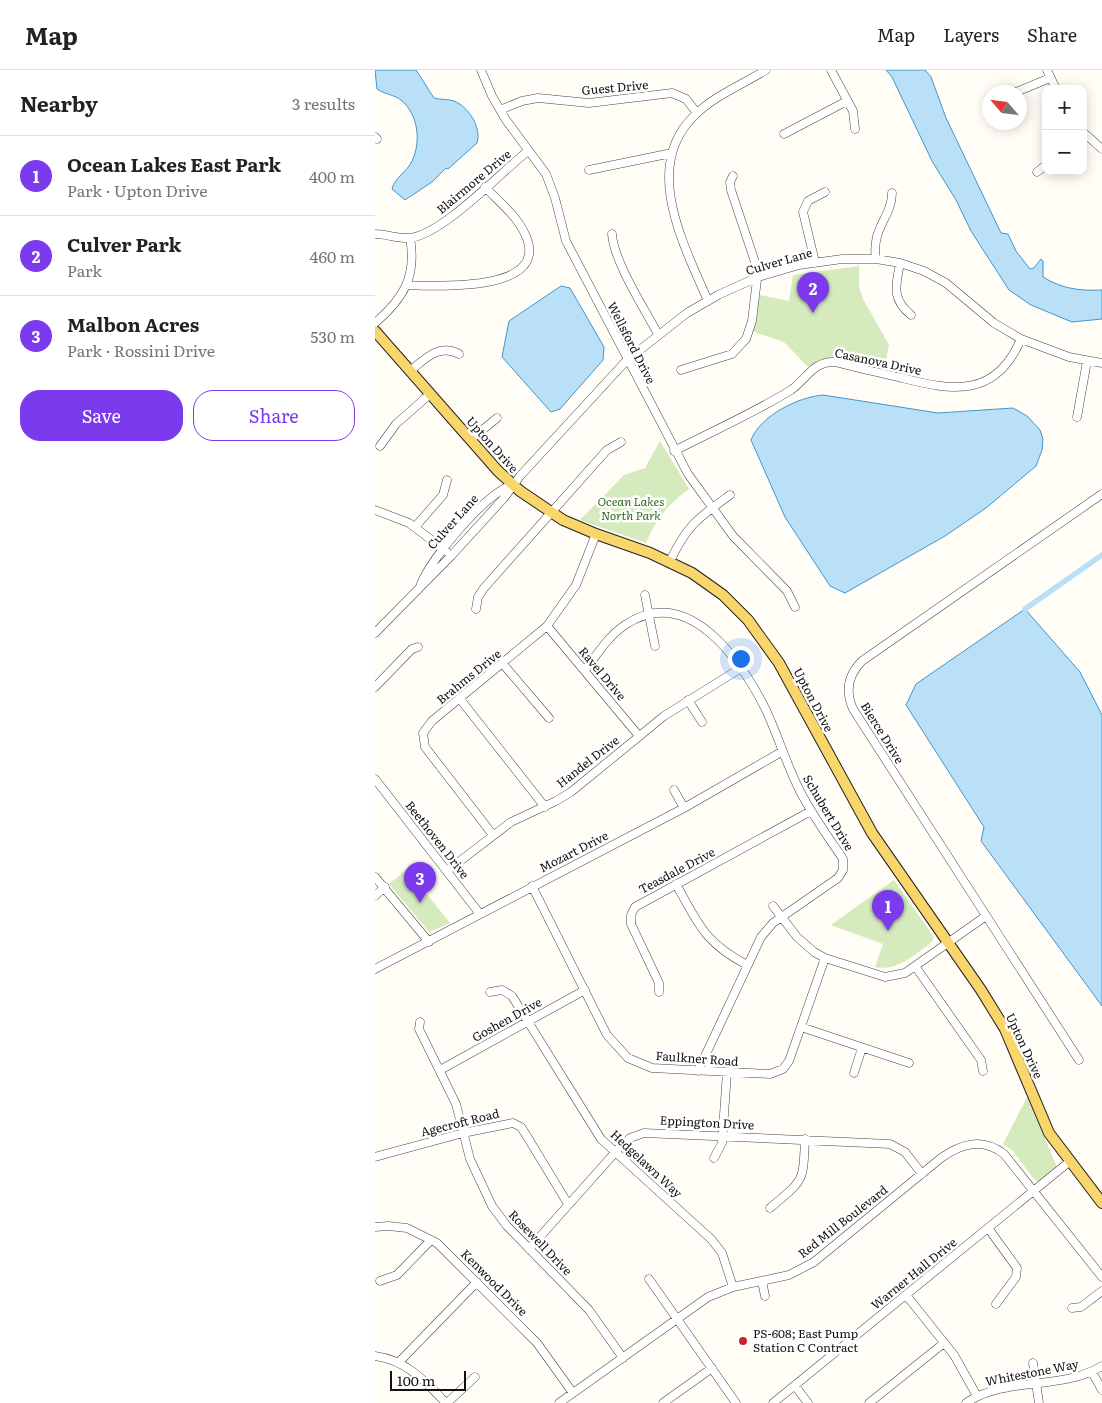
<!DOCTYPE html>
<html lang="en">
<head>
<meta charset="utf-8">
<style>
  :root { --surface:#fff; --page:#f6f6f6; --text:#222; --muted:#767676; --line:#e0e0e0; --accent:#7c3aed }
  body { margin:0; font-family:Literata,serif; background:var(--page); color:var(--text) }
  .controls { position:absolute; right:15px; top:15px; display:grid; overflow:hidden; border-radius:10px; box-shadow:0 2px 12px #0003 }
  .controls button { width:45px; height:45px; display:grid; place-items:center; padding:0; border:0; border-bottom:1px solid var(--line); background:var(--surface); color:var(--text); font:25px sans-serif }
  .compass { position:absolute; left:607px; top:15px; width:45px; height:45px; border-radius:50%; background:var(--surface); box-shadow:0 2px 12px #0003; rotate:298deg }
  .scale { position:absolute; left:15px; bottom:12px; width:76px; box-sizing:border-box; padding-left:5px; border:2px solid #111; border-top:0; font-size:14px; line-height:18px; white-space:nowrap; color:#111; -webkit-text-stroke:4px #fff; paint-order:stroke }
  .you { position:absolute; left:365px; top:588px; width:18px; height:18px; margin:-12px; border:4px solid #fff; border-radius:50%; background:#1a73e8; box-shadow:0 0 0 8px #1a73e833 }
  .badge { display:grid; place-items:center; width:32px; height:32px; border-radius:50%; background:var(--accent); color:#fff; font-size:16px; font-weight:700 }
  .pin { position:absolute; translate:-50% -41px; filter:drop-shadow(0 1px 2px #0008) }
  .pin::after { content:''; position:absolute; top:26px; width:18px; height:15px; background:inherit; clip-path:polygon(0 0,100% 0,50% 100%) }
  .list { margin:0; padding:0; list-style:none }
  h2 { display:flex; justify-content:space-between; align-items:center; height:65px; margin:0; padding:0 20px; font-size:21px }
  h2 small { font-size:16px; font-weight:400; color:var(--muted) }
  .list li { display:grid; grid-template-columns:32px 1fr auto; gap:15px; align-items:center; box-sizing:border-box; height:80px; padding:0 20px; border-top:1px solid var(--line) }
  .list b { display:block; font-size:19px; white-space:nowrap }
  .list p { margin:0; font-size:16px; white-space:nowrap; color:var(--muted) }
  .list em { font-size:16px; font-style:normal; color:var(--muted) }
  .actions { display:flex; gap:10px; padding:15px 20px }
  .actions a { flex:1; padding:11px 0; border:1px solid var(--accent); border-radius:20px; text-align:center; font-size:18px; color:var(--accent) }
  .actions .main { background:var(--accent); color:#fff }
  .map { position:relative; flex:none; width:727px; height:1333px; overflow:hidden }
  header { display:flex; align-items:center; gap:30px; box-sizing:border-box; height:70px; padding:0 25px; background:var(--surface); border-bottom:1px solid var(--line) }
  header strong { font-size:24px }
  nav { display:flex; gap:28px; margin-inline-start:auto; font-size:18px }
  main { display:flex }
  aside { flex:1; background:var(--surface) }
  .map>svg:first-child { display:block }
  .green { fill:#d5ebbd }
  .water { fill:#b9e0f7; stroke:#3f96cf }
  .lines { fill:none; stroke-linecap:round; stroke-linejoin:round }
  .canal { stroke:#b9e0f7; stroke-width:5.5 }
  .minor-casing { stroke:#444; stroke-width:9 }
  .major-casing { stroke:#222; stroke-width:12 }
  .minor { stroke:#fff; stroke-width:8 }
  .major { stroke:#f9d66b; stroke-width:10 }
  .poi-dot { fill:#c4262e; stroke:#fff; stroke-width:2 }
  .labels { text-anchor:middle; stroke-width:5; stroke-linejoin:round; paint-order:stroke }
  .street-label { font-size:12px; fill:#111; stroke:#fff }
  .park-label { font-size:12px; font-style:italic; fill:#2f6b1f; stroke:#fff }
  .poi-label { font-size:12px; fill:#111; stroke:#fff; text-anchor:start }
</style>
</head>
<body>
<header>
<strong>Map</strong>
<nav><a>Map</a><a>Layers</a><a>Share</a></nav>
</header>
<main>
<aside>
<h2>Nearby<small>3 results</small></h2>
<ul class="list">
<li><span class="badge">1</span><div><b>Ocean Lakes East Park</b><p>Park · Upton Drive</p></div><em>400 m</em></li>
<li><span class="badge">2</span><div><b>Culver Park</b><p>Park</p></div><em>460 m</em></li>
<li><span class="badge">3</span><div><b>Malbon Acres</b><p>Park · Rossini Drive</p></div><em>530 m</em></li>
</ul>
<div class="actions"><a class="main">Save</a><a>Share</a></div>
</aside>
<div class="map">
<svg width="727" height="1333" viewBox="0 0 727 1333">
  <rect width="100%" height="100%" fill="#fffdf5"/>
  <!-- green -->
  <path class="green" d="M484 196V217L488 229 514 275 509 300 453 288 433 297 409 272 377 261 385 225 414 231 418 205Z
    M285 371 314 419C291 436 282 448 271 473L205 450 249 405 270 398Z
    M32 799 75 853 54 862 14 814Z
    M519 810 559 867 557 872C540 884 522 902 500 897L508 874 456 855Z
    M652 1027 682 1097 663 1112 659 1109 638 1081 628 1074Z"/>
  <!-- water -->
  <path class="water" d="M0 0H41L59 28C66 30 73 29 79 31 92 36 107 56 102 73L73 99 71 98 57 112 30 130 17 119C20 107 32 102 37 91 46 72 44 45 26 30 20 25 9 24 2 19Z
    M511 0H550L556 7 571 48 626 163 633 164 641 181 655 199 659 198 666 189 668 191V207C687 219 705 221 727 220V249L697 252 656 235 634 220 596 161 581 130 557 91 517 7Z
    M186 216 195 218 229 277 228 290 185 339 176 342 127 287 134 251Z
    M448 325 563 343 638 338 652 346 665 360 668 369 667 380 661 396 611 438 570 466 470 523 455 516 410 447 376 370C385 346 423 327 448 325Z
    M650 539 705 602 727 645V936L606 771 609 757 531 635 541 614Z"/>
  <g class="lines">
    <!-- canal -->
    <path class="canal" d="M650 539 727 485"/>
    <defs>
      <path id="minor" d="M106 0 117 26 131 50 171 104 180 128 191 171 313 404 358 466 412 521 420 537
        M456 0 478 41 480 59
        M672 0 681 19
        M641 22 675 8
        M125 40 147 31 163 28 214 33 297 23 311 29 322 43
        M708 62 727 79
        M409 64 472 31
        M0 67 2 69
        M214 100 297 83
        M662 102 671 95
        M0 164C12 164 23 169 35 168 68 164 125 103 153 81
        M237 164C239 192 269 238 283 264
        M501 189C496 158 517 147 517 123
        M440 192 428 142 433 131 450 122
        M525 193C521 215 516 229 536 245
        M32 215C61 216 178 223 150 164 142 146 123 131 110 117
        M333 231C309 175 266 96 320 45 339 26 368 14 391 0
        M0 253C28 229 42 207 35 168
        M306 300 357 284 371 269 377 251 383 201 356 120 355 112 358 106
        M35 301C50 289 64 273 84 284
        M702 347 712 291
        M95 370 122 348
        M5 376 21 354 55 324
        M299 381C338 361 379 343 416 320 432 309 438 291 460 292 482 298 505 303 527 308 578 321 621 328 646 269
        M0 440 34 453 71 481
        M40 457 68 425 72 410
        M295 491C313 454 322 449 355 425
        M46 514C57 487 110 424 137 415
        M270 525 280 576
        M101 539 103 527 109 518 232 380 246 372
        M172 556 264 666
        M0 563 76 486 129 428 145 406 252 290 312 243 343 225 383 207 424 195 467 189H501L525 193 549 201 571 213 619 253 646 269 694 287 727 293
        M128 594 174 648
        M210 600C222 585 233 566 250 555 313 513 365 589 390 638 402 663 410 690 422 715 434 741 452 765 468 789V800L463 808 398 853 386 867 323 1001
        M0 617 37 579 43 577
        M85 629 170 737
        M313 630 327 652
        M0 709 105 844
        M299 720 309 738
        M118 765 50 677 48 663 57 651 172 556 201 515 221 464
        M72 801 136 752 181 731 196 722 289 646 366 598
        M0 807 54 872
        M301 814C324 855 329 872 372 895
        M157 816 232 965 253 988 277 998 395 1004 408 999 414 991 450 888
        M0 826 10 817
        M398 836 422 867 439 882 450 888 510 907 530 903 611 846
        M540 896 606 990 608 1001
        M0 899 309 738 408 681
        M115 922 127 920 137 926 226 1069 336 1169 347 1183 358 1217
        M284 922V913L256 854V845L260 837 436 741
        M45 952 44 959 81 1034 95 1089 117 1136 132 1156 214 1240 248 1288
        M426 957 534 993
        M704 990 478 639C470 621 473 605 487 591L727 424
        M65 1000 210 920
        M479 1003 487 978
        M0 1087 88 1063 138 1053 146 1057 153 1068 193 1134
        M339 1088 347 1073 352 1002
        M395 1138C429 1109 428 1114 430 1069
        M0 1157 13 1156 32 1158 62 1173 162 1273 198 1323
        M613 1158 642 1198 641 1207 621 1234
        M154 1179 245 1077 255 1068 269 1063 515 1074 530 1082 547 1104
        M274 1209 361 1333
        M5 1211 22 1205 56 1170
        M387 1211 390 1226
        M531 1225 579 1285 602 1326
        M697 1238 706 1237 727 1221
        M0 1286C31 1290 50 1311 71 1333
        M24 1292 102 1212
        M658 1293 664 1333
        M717 1302 727 1320
        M420 1316 433 1333
        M72 1333 100 1307
        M184 1333 333 1227 358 1217 414 1205 439 1192 566 1088C586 1074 607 1067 629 1084L727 1207
        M288 1333 337 1298
        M398 1333 694 1092
        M494 1333 569 1273
        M591 1333C630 1306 686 1321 727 1296"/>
      <path id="major" d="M0 261 123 401 145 421 188 450 221 464 275 483 317 503 348 525 373 550 404 593 497 763 606 920 630 959 674 1063 727 1133"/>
    </defs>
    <!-- minor casing -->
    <use href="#minor" class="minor-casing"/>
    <!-- major casing -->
    <use href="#major" class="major-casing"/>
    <!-- minor -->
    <use href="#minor" class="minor"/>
    <!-- major -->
    <use href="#major" class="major"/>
  </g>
  <!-- markers -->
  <circle class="poi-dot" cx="368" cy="1271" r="5"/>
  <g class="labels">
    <!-- street labels -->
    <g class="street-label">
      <text transform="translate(240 18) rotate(-5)" y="4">Guest Drive</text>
      <text transform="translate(99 112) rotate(-40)" y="4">Blairmore Drive</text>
      <text transform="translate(404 192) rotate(-16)" y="4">Culver Lane</text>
      <text transform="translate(256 273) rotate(63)" y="4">Wellsford Drive</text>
      <text transform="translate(503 292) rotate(12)" y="4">Casanova Drive</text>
      <text transform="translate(117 375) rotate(48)" y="4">Upton Drive</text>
      <text transform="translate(78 452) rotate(-48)" y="4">Culver Lane</text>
      <text transform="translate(227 604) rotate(50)" y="4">Ravel Drive</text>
      <text transform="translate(94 607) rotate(-39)" y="4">Brahms Drive</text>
      <text transform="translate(438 630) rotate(62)" y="4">Upton Drive</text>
      <text transform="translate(507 663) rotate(58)" y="4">Bierce Drive</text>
      <text transform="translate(213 692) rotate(-38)" y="4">Handel Drive</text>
      <text transform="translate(453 743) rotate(59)" y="4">Schubert Drive</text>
      <text transform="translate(62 770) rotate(52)" y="4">Beethoven Drive</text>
      <text transform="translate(199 782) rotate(-27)" y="4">Mozart Drive</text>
      <text transform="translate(302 801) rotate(-28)" y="4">Teasdale Drive</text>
      <text transform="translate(132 950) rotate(-29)" y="4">Goshen Drive</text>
      <text transform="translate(649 976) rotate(65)" y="4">Upton Drive</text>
      <text transform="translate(322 989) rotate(4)" y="4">Faulkner Road</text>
      <text transform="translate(85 1053) rotate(-14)" y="4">Agecroft Road</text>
      <text transform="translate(332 1053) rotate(3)" y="4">Eppington Drive</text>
      <text transform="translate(271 1094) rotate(43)" y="4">Hedgelawn Way</text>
      <text transform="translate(468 1152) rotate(-38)" y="4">Red Mill Boulevard</text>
      <text transform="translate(165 1173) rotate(46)" y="4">Rosewell Drive</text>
      <text transform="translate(539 1204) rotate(-39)" y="4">Warner Hall Drive</text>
      <text transform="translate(119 1213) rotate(45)" y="4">Kenwood Drive</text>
      <text transform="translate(657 1303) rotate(-11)" y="4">Whitestone Way</text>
    </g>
    <!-- park labels -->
    <g class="park-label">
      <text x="256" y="436">Ocean Lakes<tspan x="256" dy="14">North Park</tspan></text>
    </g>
    <!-- poi labels -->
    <g class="poi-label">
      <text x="378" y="1268">PS-608; East Pump<tspan x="378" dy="14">Station C Contract</tspan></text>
    </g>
  </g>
</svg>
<div class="controls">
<button>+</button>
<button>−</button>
</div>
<svg class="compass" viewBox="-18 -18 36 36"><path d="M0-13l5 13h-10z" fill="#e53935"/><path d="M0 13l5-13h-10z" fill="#767676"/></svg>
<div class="scale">100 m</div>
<div class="you"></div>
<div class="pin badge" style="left:513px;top:861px">1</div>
<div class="pin badge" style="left:438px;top:243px">2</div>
<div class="pin badge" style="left:45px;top:833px">3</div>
</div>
</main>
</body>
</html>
